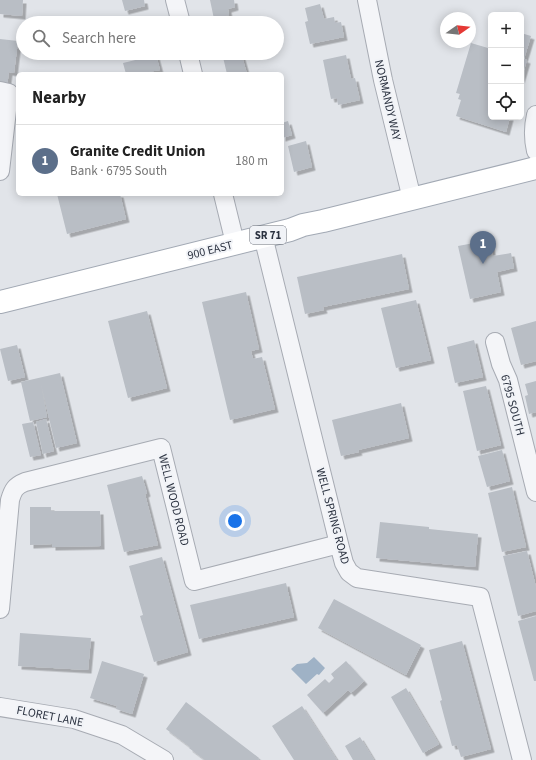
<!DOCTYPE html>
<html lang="en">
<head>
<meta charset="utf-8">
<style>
  :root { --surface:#fff; --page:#f2f2f2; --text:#222; --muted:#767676; --line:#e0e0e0; --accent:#c55060 }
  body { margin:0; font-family:"Source Sans 3",sans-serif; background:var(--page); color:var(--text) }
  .controls { position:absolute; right:12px; top:12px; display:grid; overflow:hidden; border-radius:6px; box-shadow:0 2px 10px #0003 }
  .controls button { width:36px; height:36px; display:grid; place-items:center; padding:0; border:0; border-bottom:1px solid var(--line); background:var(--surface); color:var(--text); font:20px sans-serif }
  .compass { position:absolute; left:440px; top:12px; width:36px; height:36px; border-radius:50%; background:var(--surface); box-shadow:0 2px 10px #0003; rotate:76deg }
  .you { position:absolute; left:235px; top:521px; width:14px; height:14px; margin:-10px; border:3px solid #fff; border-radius:50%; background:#1a73e8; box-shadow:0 0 0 6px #1a73e833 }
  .badge { display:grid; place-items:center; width:26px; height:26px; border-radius:50%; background:var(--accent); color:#fff; font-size:13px; font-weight:700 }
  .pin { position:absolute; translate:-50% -33px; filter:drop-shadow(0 1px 2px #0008) }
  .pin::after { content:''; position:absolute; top:21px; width:14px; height:12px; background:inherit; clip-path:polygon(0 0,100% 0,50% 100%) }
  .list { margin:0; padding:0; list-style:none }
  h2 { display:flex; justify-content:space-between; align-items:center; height:52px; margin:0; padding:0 16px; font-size:17px }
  h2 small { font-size:13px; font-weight:400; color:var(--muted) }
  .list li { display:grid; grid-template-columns:26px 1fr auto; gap:12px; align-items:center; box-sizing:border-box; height:72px; padding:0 16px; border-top:1px solid var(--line) }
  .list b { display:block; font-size:15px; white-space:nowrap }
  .list p { margin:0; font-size:13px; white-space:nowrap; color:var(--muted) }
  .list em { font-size:13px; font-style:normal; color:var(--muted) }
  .icon { flex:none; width:22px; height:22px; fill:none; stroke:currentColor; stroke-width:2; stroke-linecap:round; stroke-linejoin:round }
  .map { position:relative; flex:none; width:536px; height:760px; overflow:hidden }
  .search { position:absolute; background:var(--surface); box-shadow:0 2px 10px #0003; left:16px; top:16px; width:268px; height:44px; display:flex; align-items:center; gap:10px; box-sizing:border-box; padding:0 14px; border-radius:22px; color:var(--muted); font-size:15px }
  .panel { position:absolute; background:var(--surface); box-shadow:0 2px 10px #0003; left:16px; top:72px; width:268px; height:124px; border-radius:6px }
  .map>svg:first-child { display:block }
  .water { fill:#9fb2c6 }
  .building { fill:#b9bec5; filter:url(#shadow) }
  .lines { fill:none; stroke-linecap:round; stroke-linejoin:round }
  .minor-casing { stroke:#a7abb3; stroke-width:20 }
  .major-casing { stroke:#a2a9b4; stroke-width:24 }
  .minor { stroke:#f4f5f8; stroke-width:18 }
  .major { stroke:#fff; stroke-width:22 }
  .labels { text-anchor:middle; stroke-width:4; stroke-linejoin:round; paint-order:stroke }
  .shield { fill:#f1f3f7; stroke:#666c77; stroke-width:1 }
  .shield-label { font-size:11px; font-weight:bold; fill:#2b3240 }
  .street-label { font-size:12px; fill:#2b3240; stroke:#f1f3f7 }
</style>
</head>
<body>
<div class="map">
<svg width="536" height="760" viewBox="0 0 536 760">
  <defs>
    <filter id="shadow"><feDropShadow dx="3.5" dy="3.5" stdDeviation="0" flood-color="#0004"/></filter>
  </defs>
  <rect width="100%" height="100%" fill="#e1e4e9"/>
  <!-- water -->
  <path class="water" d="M314 657 325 668 319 675 317 674 306 684 291 669 297 664 307 663Z"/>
  <!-- building -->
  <path class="building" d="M0 0H23L22 16 0 14Z
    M122 0H144L145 6 125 11Z
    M210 0H234L235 7 228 9 229 15 214 19Z
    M320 4 324 19 334 17 335 23 341 22 344 37 310 44 305 22 308 21 305 8Z
    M521 33 531 36 524 59 527 60 521 80Z
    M491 38V117H510L506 132 456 116 461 100 458 99 460 94 456 93 471 43 488 48Z
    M0 39 18 41 14 73 9 72 7 86 0 85Z
    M222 53H241L247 74H227Z
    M156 55 160 70 148 72V74H126L123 63Z
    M346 55 351 79 355 78 360 100 338 105 337 98 331 99 323 60Z
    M288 121 292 135 282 138V123Z
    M306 141 312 167 294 172 288 146Z
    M57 194H120L126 219 67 234Z
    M490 240 493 256 511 253 514 268 497 272 501 292 470 299 458 246Z
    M402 254 409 289 323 307 324 310 305 314 297 277Z
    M246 292 259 349 251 351 253 359 262 357 275 409 230 420 202 302Z
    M416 300 431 360 396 368 381 308Z
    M147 311 167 388 128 398 108 321Z
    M536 321V361L521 365 511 328Z
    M474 340 483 377 455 383 447 347Z
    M17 345 25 377 8 381 0 349Z
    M60 373 77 443 56 448 41 384 47 417 30 421 21 382Z
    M536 381V412L529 414 525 396 528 395 525 384Z
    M486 386 501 445 477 451 463 391Z
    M401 403 409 438 358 450 359 452 341 456 332 420Z
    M46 419 54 451 43 454 36 422Z
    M33 422 41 455 30 457 22 424Z
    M502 450 510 481 487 487 478 456Z
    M142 476 147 493 145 494 158 545 124 552 107 485Z
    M512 487 526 547 502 552 488 493Z
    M30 507H51V511H100L101 546 52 547V544L30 545Z
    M380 522 429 527V529L478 534 475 567 376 558Z
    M527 551 536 587V611L518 616 503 556Z
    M162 557 188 652 154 662 140 616 143 615 129 566Z
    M286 583 294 617 199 639 190 605Z
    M334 599 421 645 406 675 318 628Z
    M536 616V681H534L518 621Z
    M20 633 91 638 88 670 18 666Z
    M462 641 491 749 461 757 457 745 452 746 440 701 442 700 429 650Z
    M102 661 144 674 132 714 116 709 117 706 90 698Z
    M346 661 364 681 351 693 348 690 323 713 307 695 325 679 329 683 334 678 331 674Z
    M406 688 439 744 423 753 391 697Z
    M186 702 259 758 258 760H205L189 748 190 747 166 729Z
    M302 706 337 760H294L272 726Z
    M360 737 374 760H353L345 746Z"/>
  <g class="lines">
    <defs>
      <path id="minor" d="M175 0 181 23
        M367 0 383 80 412 199
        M188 53 193 74
        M0 91 9 93 0 171
        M536 115C533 128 533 138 536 151
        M223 194 235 243
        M263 236 339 544 344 563 349 572 357 578 480 597 522 760
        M495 342 501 364 508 380 536 492
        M0 609 10 500C13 490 15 486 25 482L161 448 194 581 339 544
        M0 707 74 719 122 735 164 760"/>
      <path id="major" d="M0 302 290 230 303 225 323 221 536 168"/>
    </defs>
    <!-- minor casing -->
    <use href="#minor" class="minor-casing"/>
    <!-- major casing -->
    <use href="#major" class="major-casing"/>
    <!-- minor -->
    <use href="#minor" class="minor"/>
    <!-- major -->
    <use href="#major" class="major"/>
  </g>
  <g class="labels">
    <!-- shield labels -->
    <rect class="shield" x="250" y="226" width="36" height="18" rx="3"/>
    <g class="shield-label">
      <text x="268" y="239">SR 71</text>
    </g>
    <!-- street labels -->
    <g class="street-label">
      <text transform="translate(388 100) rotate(77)" y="4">NORMANDY WAY</text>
      <text transform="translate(210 250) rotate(-14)" y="4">900 EAST</text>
      <text transform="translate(513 405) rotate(75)" y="4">6795 SOUTH</text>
      <text transform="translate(174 500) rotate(76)" y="4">WELL WOOD ROAD</text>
      <text transform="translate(333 516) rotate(75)" y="4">WELL SPRING ROAD</text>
      <text transform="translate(50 716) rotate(11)" y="4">FLORET LANE</text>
    </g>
  </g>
</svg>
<div class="controls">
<button>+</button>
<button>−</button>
<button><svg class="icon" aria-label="locate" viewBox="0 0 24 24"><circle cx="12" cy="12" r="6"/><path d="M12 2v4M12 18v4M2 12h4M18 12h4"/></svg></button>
</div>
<svg class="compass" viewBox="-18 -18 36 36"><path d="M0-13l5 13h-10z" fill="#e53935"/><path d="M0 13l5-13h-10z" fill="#767676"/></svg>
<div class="you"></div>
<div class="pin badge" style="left:483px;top:264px;background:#5c6f8a">1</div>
<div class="search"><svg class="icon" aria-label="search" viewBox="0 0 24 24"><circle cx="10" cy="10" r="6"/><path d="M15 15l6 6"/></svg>Search here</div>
<section class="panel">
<h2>Nearby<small></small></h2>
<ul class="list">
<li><span class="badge" style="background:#5c6f8a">1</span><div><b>Granite Credit Union</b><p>Bank · 6795 South</p></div><em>180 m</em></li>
</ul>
</section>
</div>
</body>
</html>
